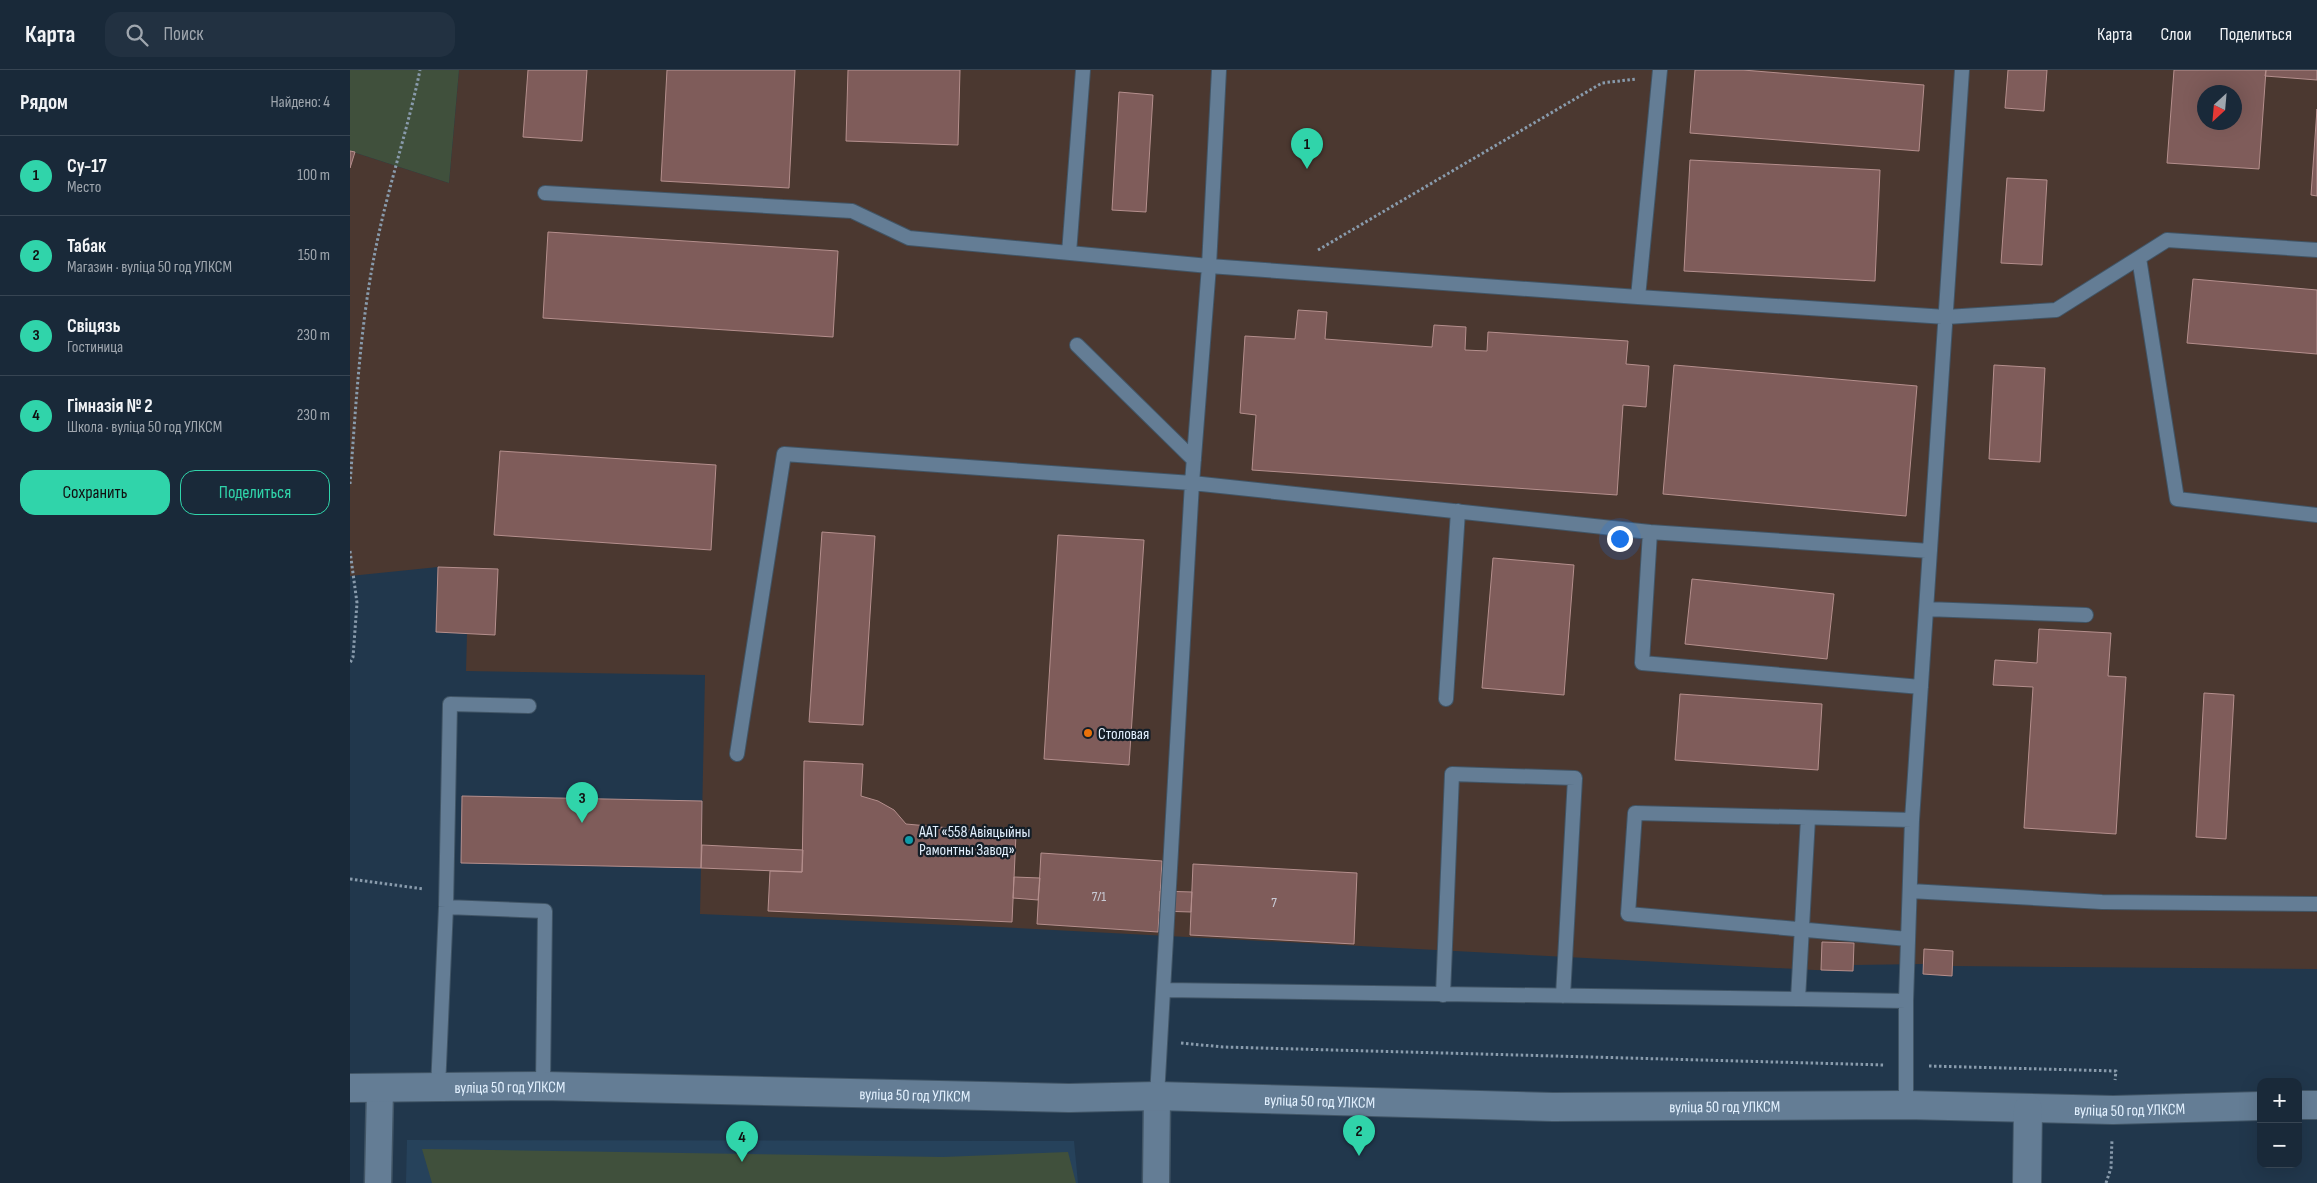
<!DOCTYPE html>
<html lang="ru">
<head>
<meta charset="utf-8">
<style>
  :root { --surface:#192939; --page:#223141; --text:#f1f3f6; --muted:#9fa6ae; --line:#374553; --accent:#30d4aa }
  body { margin:0; font-family:"Sofia Sans Condensed",sans-serif; background:var(--page); color:var(--text) }
  .controls { position:absolute; right:15px; bottom:15px; display:grid; overflow:hidden; border-radius:10px; box-shadow:0 5px 20px #0002 }
  .controls button { width:45px; height:45px; display:grid; place-items:center; padding:0; border:0; border-bottom:1px solid var(--line); background:var(--surface); color:var(--text); font:25px sans-serif }
  .compass { position:absolute; left:1847px; top:15px; width:45px; height:45px; border-radius:50%; background:var(--surface); box-shadow:0 5px 20px #0002; rotate:206deg }
  .you { position:absolute; left:1269px; top:468px; width:18px; height:18px; margin:-12px; border:4px solid #fff; border-radius:50%; background:#1a73e8; box-shadow:0 0 0 8px #1a73e833 }
  .badge { display:grid; place-items:center; width:32px; height:32px; border-radius:50%; background:var(--accent); color:#111; font-size:16px; font-weight:700 }
  .pin { position:absolute; translate:-50% -41px; filter:drop-shadow(0 1px 2px #0008) }
  .pin::after { content:''; position:absolute; top:26px; width:18px; height:15px; background:inherit; clip-path:polygon(0 0,100% 0,50% 100%) }
  .list { margin:0; padding:0; list-style:none }
  h2 { display:flex; justify-content:space-between; align-items:center; height:65px; margin:0; padding:0 20px; font-size:21px }
  h2 small { font-size:16px; font-weight:400; color:var(--muted) }
  .list li { display:grid; grid-template-columns:32px 1fr auto; gap:15px; align-items:center; box-sizing:border-box; height:80px; padding:0 20px; border-top:1px solid var(--line) }
  .list b { display:block; font-size:19px; white-space:nowrap }
  .list p { margin:0; font-size:16px; white-space:nowrap; color:var(--muted) }
  .list em { font-size:16px; font-style:normal; color:var(--muted) }
  .actions { display:flex; gap:10px; padding:15px 20px }
  .actions a { flex:1; padding:11px 0; border:1px solid var(--accent); border-radius:15px; text-align:center; font-size:18px; color:var(--accent) }
  .actions .main { background:var(--accent); color:#111 }
  .icon { flex:none; width:28px; height:28px; fill:none; stroke:currentColor; stroke-width:2; stroke-linecap:round; stroke-linejoin:round }
  .map { position:relative; flex:none; width:1967px; height:1113px; overflow:hidden }
  header { display:flex; align-items:center; gap:30px; box-sizing:border-box; height:70px; padding:0 25px; background:var(--surface); border-bottom:1px solid var(--line) }
  header strong { font-size:24px }
  nav { display:flex; gap:28px; margin-inline-start:auto; font-size:18px }
  .search { width:350px; height:45px; background:var(--page); display:flex; align-items:center; gap:12px; box-sizing:border-box; padding:0 18px; border-radius:15px; color:var(--muted); font-size:19px }
  main { display:flex }
  aside { flex:1; background:var(--surface) }
  .map>svg:first-child { display:block }
  .built { fill:#26425b }
  .industrial { fill:#4b3830; fill-rule:evenodd }
  .green { fill:#40503c }
  .building { fill:#7f5c5a; stroke:#b58f8d; fill-rule:evenodd }
  .lines { fill:none; stroke-linecap:round; stroke-linejoin:round }
  .lane-casing { stroke:#415566; stroke-width:16 }
  .street-casing { stroke:#415566; stroke-width:29 }
  .secondary-casing { stroke:#415566; stroke-width:30 }
  .path { stroke:#899bac; stroke-width:3; stroke-dasharray:2.5 2.5; stroke-linecap:butt }
  .lane { stroke:#647d95; stroke-width:14 }
  .street { stroke:#647d95; stroke-width:26 }
  .secondary { stroke:#647d95; stroke-width:28 }
  .food-dot { fill:#e8710a; stroke:#141e27; stroke-width:2 }
  .culture-dot { fill:#0f9aa8; stroke:#141e27; stroke-width:2 }
  .labels { text-anchor:middle; stroke-width:4.5; stroke-linejoin:round; paint-order:stroke }
  .number-label { font-size:14px; fill:#c9cbd5 }
  .poi-label { font-size:16px; fill:#e2f0fe; stroke:#141e27; text-anchor:start }
  .street-label { font-size:16px; fill:#e2f0fe; stroke:#141e27 }
</style>
</head>
<body>
<header>
<strong>Карта</strong>
<div class="search"><svg class="icon" aria-label="search" viewBox="0 0 24 24"><circle cx="10" cy="10" r="6"/><path d="M15 15l6 6"/></svg>Поиск</div>
<nav><a>Карта</a><a>Слои</a><a>Поделиться</a></nav>
</header>
<main>
<aside>
<h2>Рядом<small>Найдено: 4</small></h2>
<ul class="list">
<li><span class="badge">1</span><div><b>Су-17</b><p>Место</p></div><em>100 m</em></li>
<li><span class="badge">2</span><div><b>Табак</b><p>Магазин · вуліца 50 год УЛКСМ</p></div><em>150 m</em></li>
<li><span class="badge">3</span><div><b>Свіцязь</b><p>Гостиница</p></div><em>230 m</em></li>
<li><span class="badge">4</span><div><b>Гімназія № 2</b><p>Школа · вуліца 50 год УЛКСМ</p></div><em>230 m</em></li>
</ul>
<div class="actions"><a class="main">Сохранить</a><a>Поделиться</a></div>
</aside>
<div class="map">
<svg width="1967" height="1113" viewBox="0 0 1967 1113">
  <rect width="100%" height="100%" fill="#21374c"/>
  <!-- built -->
  <path class="built" d="M57 1070 724 1071 728 1113H56Z"/>
  <!-- industrial -->
  <path class="industrial" d="M109 0H1967V899L1603 896 1602 906 1573 904V894L1504 895 1503 901 1464 900 648 857 350 844 355 605 116 601 117 563 86 562 88 497 0 506V81L99 113ZM1854 22H1884V52H1854Z"/>
  <!-- green -->
  <path class="green" d="M0 0H109L99 113 0 81Z
    M72 1079 593 1087 718 1082 726 1113H82Z"/>
  <!-- building -->
  <path class="building" d="M178 0H237L232 71 173 67Z
    M317 0H445L439 118 311 111Z
    M498 0H610L608 75 496 71Z
    M1345 0H1393L1574 15 1569 81 1340 63Z
    M1658 0H1697L1694 41 1655 38Z
    M1824 0H1916L1909 99 1817 93ZM1854 22H1884V52H1854Z
    M1916 0H1967V10L1915 6Z
    M769 22 803 25 796 142 762 140Z
    M1967 39V126L1961 125Z
    M0 81 5 82 0 98Z
    M1340 90 1530 100 1525 211 1334 201Z
    M1657 108 1697 110 1692 195 1651 193Z
    M198 162 488 181 483 267 193 248Z
    M1843 209 1967 220V284L1837 273Z
    M948 240 977 242 975 269 1082 277 1084 255 1116 257 1115 280 1137 281 1138 262 1278 271 1276 294 1299 296 1296 337 1273 335 1267 425 902 400 906 345 890 343 895 266 945 269Z
    M1324 295 1567 316 1556 446 1313 424Z
    M1644 295 1695 298 1690 392 1639 389Z
    M150 381 366 395 361 480 144 465Z
    M472 462 525 466 513 655 459 652Z
    M708 465 794 470 779 695 694 689Z
    M1143 488 1224 495 1214 625 1132 618Z
    M88 497 148 499 145 565 86 562Z
    M1342 509 1484 524 1477 589 1335 574Z
    M1689 559 1761 563 1758 606 1776 607 1766 764 1674 758 1683 617 1643 615 1645 590 1687 593Z
    M1854 623 1884 625 1876 769 1846 767Z
    M1330 624 1472 634 1468 700 1325 690Z
    M454 691 513 694 511 726 528 731 544 740 556 754 666 764 662 852 418 841 420 801 452 802Z
    M112 726 352 731 351 798 111 793Z
    M352 775 453 780 452 802 351 798Z
    M691 783 812 791 808 862 687 854Z
    M843 794 1007 803 1004 874 840 865Z
    M664 807 690 808 688 830 663 828Z
    M810 821 842 822 841 842 809 841Z
    M1472 872 1504 873 1503 901 1471 900Z
    M1574 879 1603 881 1602 906 1573 904Z"/>
  <g class="lines">
    <defs>
      <path id="lane" d="M195 123 502 141 559 168 859 196 869 0
        M719 183 733 0
        M1789 188 1827 429 1967 445
        M1288 227 1310 0
        M727 275 844 390
        M1576 539 1736 545
        M1571 617 1292 593 1300 462 1580 481
        M1096 629 1108 441
        M387 684 434 384 842 413 1300 462
        M1458 748 1448 929 1556 931
        M1560 821 1752 832 1967 834
        M96 837 195 841 193 1016
        M1558 869 1278 844 1285 743 1562 750
        M815 920 1448 929
        M1093 925 1102 704 1225 708 1213 926
        M88 1018 96 837 100 634 179 636
        M807 1026 842 413 859 196 1288 227 1596 247 1706 240 1817 170 1967 180
        M1556 1035V931L1562 750 1612 0"/>
      <path id="street" d="M28 1113 30 1018
        M806 1113 807 1026"/>
      <g id="secondary">
        <path id="s1" d="M0 1018 193 1016 719 1028 807 1026 1203 1037 1556 1035 1763 1040 1911 1036"/>
        <path d="M1948 1035H1967"/>
        <path d="M1677 1113 1678 1039"/>
      </g>
    </defs>
    <!-- lane casing -->
    <use href="#lane" class="lane-casing"/>
    <!-- street casing -->
    <use href="#street" class="street-casing"/>
    <!-- secondary casing -->
    <use href="#secondary" class="secondary-casing"/>
    <!-- path -->
    <path class="path" d="M968 180 1252 13 1286 9
      M0 414C6 335 10 255 26 177 38 117 58 59 70 0
      M0 481 7 533 3 587 0 593
      M0 809 74 819
      M831 973 873 977 1535 995
      M1579 996 1766 1001 1765 1010
      M1756 1113 1761 1098 1762 1069"/>
    <!-- lane -->
    <use href="#lane" class="lane"/>
    <!-- street -->
    <use href="#street" class="street"/>
    <!-- secondary -->
    <use href="#secondary" class="secondary"/>
  </g>
  <!-- markers -->
  <circle class="food-dot" cx="738" cy="663" r="5"/>
  <circle class="culture-dot" cx="559" cy="770" r="5"/>
  <g class="labels">
    <!-- number labels -->
    <g class="number-label">
      <text x="749" y="831">7/1</text>
      <text x="924" y="837">7</text>
    </g>
    <!-- poi labels -->
    <g class="poi-label">
      <text x="748" y="669">Столовая</text>
      <text x="569" y="767">ААТ «558 Авіяцыйны<tspan x="569" dy="18">Рамонтны Завод»</tspan></text>
    </g>
    <!-- street labels -->
    <g class="street-label">
      <text dy="6" stroke="none"><textPath href="#s1" startOffset="160">вуліца 50 год УЛКСМ</textPath></text>
      <text dy="6" stroke="none"><textPath href="#s1" startOffset="565">вуліца 50 год УЛКСМ</textPath></text>
      <text dy="6" stroke="none"><textPath href="#s1" startOffset="970">вуліца 50 год УЛКСМ</textPath></text>
      <text dy="6" stroke="none"><textPath href="#s1" startOffset="1375">вуліца 50 год УЛКСМ</textPath></text>
      <text dy="6" stroke="none"><textPath href="#s1" startOffset="1780">вуліца 50 год УЛКСМ</textPath></text>
    </g>
  </g>
</svg>
<div class="controls">
<button>+</button>
<button>−</button>
</div>
<svg class="compass" viewBox="-18 -18 36 36"><path d="M0-13l5 13h-10z" fill="#e53935"/><path d="M0 13l5-13h-10z" fill="#9fa6ae"/></svg>
<div class="you"></div>
<div class="pin badge" style="left:957px;top:99px">1</div>
<div class="pin badge" style="left:1009px;top:1086px">2</div>
<div class="pin badge" style="left:232px;top:753px">3</div>
<div class="pin badge" style="left:392px;top:1092px">4</div>
</div>
</main>
</body>
</html>
